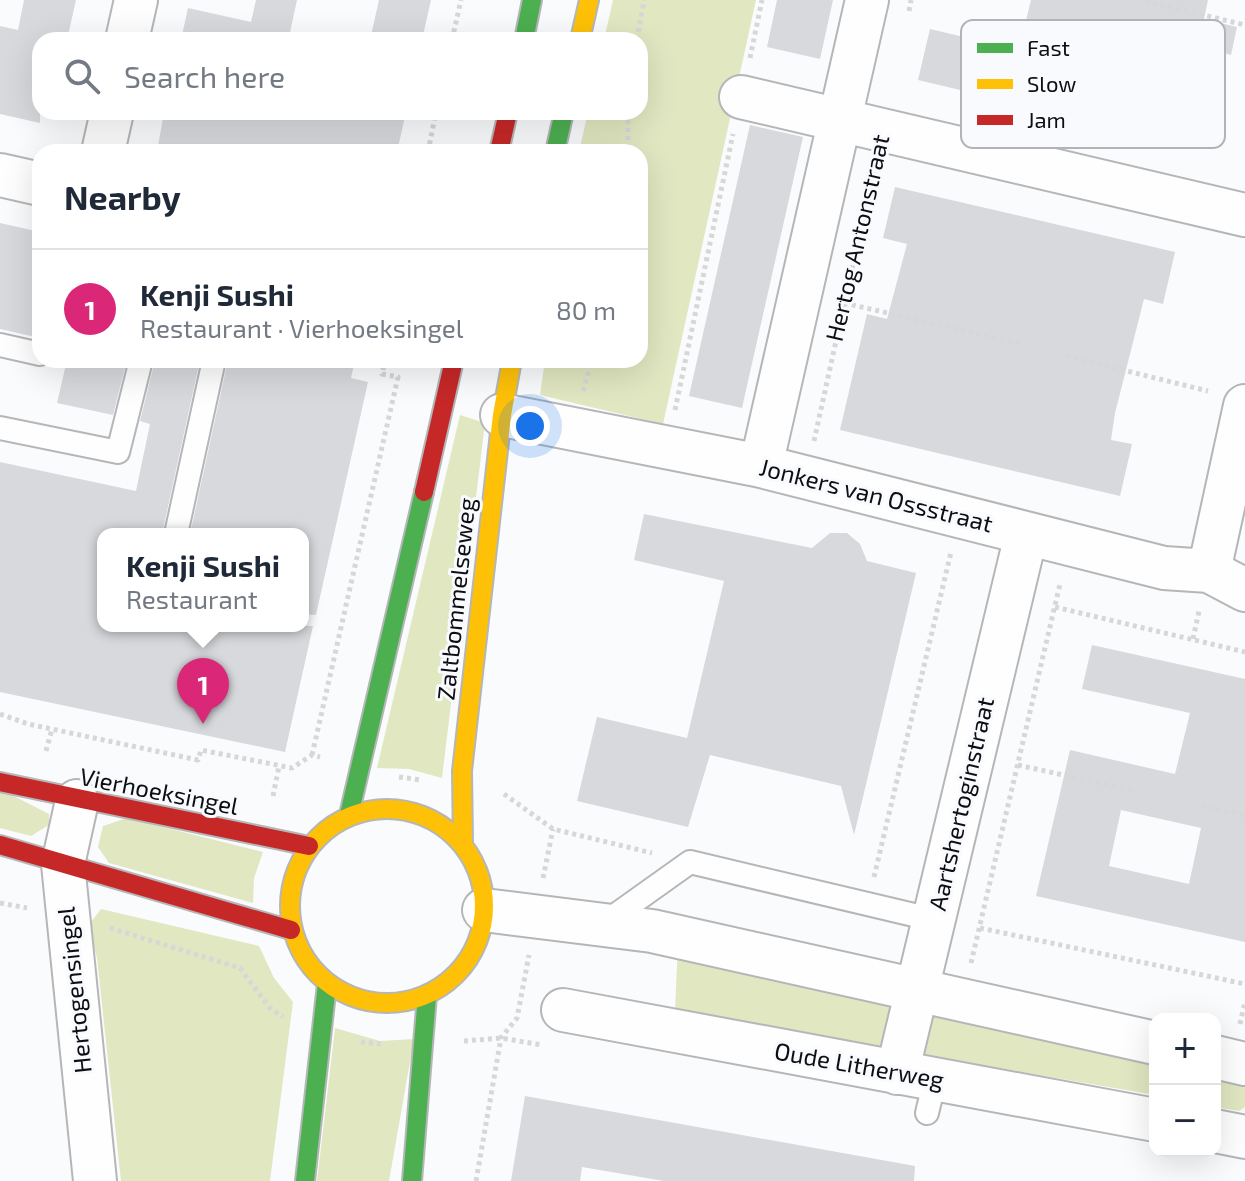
<!DOCTYPE html>
<html lang="en">
<head>
<meta charset="utf-8">
<style>
  :root { --surface:#fff; --page:#f6f6f7; --text:#1f2937; --muted:#747a83; --line:#e0e1e3; --accent:#db2777 }
  body { margin:0; font-family:"Exo 2",sans-serif; background:var(--page); color:var(--text) }
  .controls { position:absolute; right:24px; bottom:24px; display:grid; overflow:hidden; border-radius:16px; box-shadow:0 8px 32px #0002 }
  .controls button { width:72px; height:72px; display:grid; place-items:center; padding:0; border:0; border-bottom:2px solid var(--line); background:var(--surface); color:var(--text); font:40px sans-serif }
  .you { position:absolute; left:530px; top:426px; width:28px; height:28px; margin:-20px; border:6px solid #fff; border-radius:50%; background:#1a73e8; box-shadow:0 0 0 12px #1a73e833 }
  .badge { display:grid; place-items:center; width:52px; height:52px; border-radius:50%; background:var(--accent); color:#fff; font-size:26px; font-weight:700 }
  .pin { position:absolute; translate:-50% -66px; filter:drop-shadow(0 2px 4px #0008) }
  .pin::after { content:''; position:absolute; top:42px; width:28px; height:24px; background:inherit; clip-path:polygon(0 0,100% 0,50% 100%) }
  .popup { position:absolute; left:97px; top:528px; width:212px; height:104px; box-sizing:border-box; display:grid; place-content:center; border-radius:16px; background:var(--surface); filter:drop-shadow(0 2px 6px #0005); font-size:26px; white-space:nowrap; color:var(--muted) }
  .popup b { font-size:30px; color:var(--text) }
  .popup::after { content:''; position:absolute; left:50%; top:100%; margin-left:-16px; border:16px solid transparent; border-top-color:var(--surface) }
  .list { margin:0; padding:0; list-style:none }
  h2 { display:flex; justify-content:space-between; align-items:center; height:104px; margin:0; padding:0 32px; font-size:34px }
  h2 small { font-size:26px; font-weight:400; color:var(--muted) }
  .list li { display:grid; grid-template-columns:52px 1fr auto; gap:24px; align-items:center; box-sizing:border-box; height:120px; padding:0 32px; border-top:2px solid var(--line) }
  .list b { display:block; font-size:30px; white-space:nowrap }
  .list p { margin:0; font-size:26px; white-space:nowrap; color:var(--muted) }
  .list em { font-size:26px; font-style:normal; color:var(--muted) }
  .icon { flex:none; width:44px; height:44px; fill:none; stroke:currentColor; stroke-width:2; stroke-linecap:round; stroke-linejoin:round }
  .map { position:relative; flex:none; width:1245px; height:1181px; overflow:hidden }
  .search { position:absolute; background:var(--surface); box-shadow:0 8px 32px #0002; left:32px; top:32px; width:616px; height:88px; display:flex; align-items:center; gap:20px; box-sizing:border-box; padding:0 28px; border-radius:24px; color:var(--muted); font-size:30px }
  .panel { position:absolute; background:var(--surface); box-shadow:0 8px 32px #0002; left:32px; top:144px; width:616px; height:224px; border-radius:24px }
  .map>svg:first-child { display:block }
  .green { fill:#e1e7c1 }
  .building { fill:#d7d9dc; fill-rule:evenodd }
  .lines { fill:none; stroke-linecap:round; stroke-linejoin:round }
  .lane-casing { stroke:#b4b6b8; stroke-width:26 }
  .street-casing { stroke:#b4b6b8; stroke-width:46 }
  .fast-casing { stroke:#b4b6b8; stroke-width:22 }
  .slow-casing { stroke:#b4b6b8; stroke-width:22 }
  .jam-casing { stroke:#b4b6b8; stroke-width:22 }
  .path { stroke:#d7d7d8; stroke-width:5; stroke-dasharray:4 4; stroke-linecap:butt }
  .lane { stroke:#fefeff; stroke-width:22 }
  .street { stroke:#fefeff; stroke-width:42 }
  .fast { stroke:#4caf50; stroke-width:18 }
  .slow { stroke:#ffc107; stroke-width:18 }
  .jam { stroke:#c62828; stroke-width:18 }
  .labels { text-anchor:middle; stroke-width:6; stroke-linejoin:round; paint-order:stroke }
  .street-label { font-size:24px; fill:#0c0e11; stroke:#f8fafe }
  .key { fill:#f8fafe; stroke:#b1b3b7; stroke-width:2 }
  .key-label { font-size:22px; fill:#0c0e11 }
</style>
</head>
<body>
<div class="map">
<svg width="1245" height="1181" viewBox="0 0 1245 1181">
  <rect width="100%" height="100%" fill="#f9fbfd"/>
  <!-- green -->
  <path class="green" d="M613 0H756L663 424 540 395 545 360H640V152H579L588 112H640V40H604Z
    M460 415 485 423 442 778 409 769 377 768Z
    M0 789 49 814V825L31 836 0 828Z
    M127 818 263 852 254 878 253 903 109 863 98 847 103 826Z
    M101 909 259 946 274 978 293 1002 270 1181H121L97 958 88 926Z
    M678 944 1155 1055V1095L675 1012Z
    M335 1028 380 1041 414 1039 389 1181H317Z
    M1215 1070 1245 1077V1107L1239 1111 1215 1107Z"/>
  <!-- building -->
  <path class="building" d="M24 0H76L67 40H40V123L0 114V26L18 30Z
    M256 0H297L289 37 271 33 270 40H181L188 8 251 22Z
    M379 0H431L422 40H370Z
    M777 0H833L820 59 767 47Z
    M1031 0H1208L1204 19 1237 27 1231 55 1220 52 1197 146 918 80 930 29 1019 50Z
    M164 112H406L397 152H314L286 145 284 152H157Z
    M750 125 803 137 742 408 689 396Z
    M895 187 1175 252 1163 304 1144 299 1115 413 1111 440 1132 444 1120 496 840 430 867 314 887 319 907 244 883 238Z
    M0 223 40 232V338L0 329Z
    M67 360H127L113 415 57 403Z
    M155 360H200L162 534H103V626H313L285 752 0 692V462L136 491 150 424 140 421Z
    M228 360H355L351 378 368 382 316 615 303 614V534H190Z
    M644 514 812 548 830 533H847L860 544 867 561 916 573 854 835 841 786 710 755 688 827 577 801 597 717 687 738 724 581 634 560Z
    M1092 645 1245 679V942L1036 896 1070 750 1175 774 1190 713 1082 689ZM1121 810 1201 828 1189 884 1109 866Z
    M525 1096 915 1166 914 1181H664L582 1167 580 1181H511Z"/>
  <g class="lines">
    <defs>
      <path id="lane" d="M0 345 40 354
        M0 428 118 452 141 360
        M176 534 214 360
        M603 924 690 862 935 920
        M927 1113 935 1080"/>
      <path id="street" d="M127 40 136 0
        M741 97 1245 215
        M103 152 112 112
        M0 175 40 184
        M502 415 761 466 1164 568 1209 571 1245 590
        M761 466 867 0
        M1209 571 1245 406
        M77 801 63 864 95 1181
        M484 910 652 931 1155 1043
        M563 1010 1155 1120
        M1215 1057 1245 1064
        M897 1073 1026 535
        M1215 1131 1245 1137"/>
      <path id="fast" d="M524 40 532 0
        M555 152 564 112
        M349 815 424 492
        M305 1181 327 984
        M412 1181 427 995"/>
      <path id="slow" d="M580 40 589 0
        M290 906a97 97 0 1 1 194 0a97 97 0 1 1-194 0Z
        M463 845 462 771 502 415 512 360"/>
      <path id="jam" d="M499 152 508 112
        M424 492 454 360
        M0 782 309 846
        M0 845 291 930"/>
    </defs>
    <!-- lane casing -->
    <use href="#lane" class="lane-casing"/>
    <!-- street casing -->
    <use href="#street" class="street-casing"/>
    <!-- fast casing -->
    <use href="#fast" class="fast-casing"/>
    <!-- slow casing -->
    <use href="#slow" class="slow-casing"/>
    <!-- jam casing -->
    <use href="#jam" class="jam-casing"/>
    <!-- path -->
    <path class="path" d="M1145 1 1245 25
      M909 11 911 0
      M452 40 461 0
      M637 40 644 0
      M750 58 762 0
      M628 112V152
      M428 152 436 112
      M844 303 1023 344
      M1066 356 1208 391
      M583 391 592 360
      M675 410 733 134
      M814 441 874 169
      M1055 607 1245 652
      M1193 639 1199 611
      M0 714 28 724 198 760 201 750 292 768 312 755 320 757
      M46 751 52 729
      M312 755 398 377 382 374 385 360
      M1018 765 1136 791
      M399 777 421 780
      M504 794 553 829 652 853
      M273 796 279 766
      M1201 806 1245 815
      M874 877 951 552
      M543 878 553 829
      M0 903 27 908
      M110 928 240 968 269 1007 283 1017
      M980 928 1245 984
      M971 963 1060 584
      M1240 1024 1245 1002
      M464 1041 501 1038 542 1045
      M361 1042 383 1044
      M476 1181 501 1038 517 1018 529 955"/>
    <!-- lane -->
    <use href="#lane" class="lane"/>
    <!-- street -->
    <use href="#street" class="street"/>
    <!-- fast -->
    <use href="#fast" class="fast"/>
    <!-- slow -->
    <use href="#slow" class="slow"/>
    <!-- jam -->
    <use href="#jam" class="jam"/>
  </g>
  <g class="labels">
    <!-- street labels -->
    <g class="street-label">
      <text transform="translate(858 238) rotate(-77)" y="8">Hertog Antonstraat</text>
      <text transform="translate(876 496) rotate(14)" y="8">Jonkers van Ossstraat</text>
      <text transform="translate(457 599) rotate(-84)" y="8">Zaltbommelseweg</text>
      <text transform="translate(159 792) rotate(11)" y="8">Vierhoeksingel</text>
      <text transform="translate(962 804) rotate(-77)" y="8">Aartshertoginstraat</text>
      <text transform="translate(75 990) rotate(-96)" y="8">Hertogensingel</text>
      <text transform="translate(859 1066) rotate(10)" y="8">Oude Litherweg</text>
    </g>
  </g>
  <!-- legend -->
  <rect x="961" y="20" width="264" height="128" rx="12" class="key"/>
  <rect x="977" y="43" width="36" height="10" fill="#4caf50"/>
  <rect x="977" y="79" width="36" height="10" fill="#ffc107"/>
  <rect x="977" y="115" width="36" height="10" fill="#c62828"/>
  <g class="key-label">
    <text x="1027" y="56">Fast</text>
    <text x="1027" y="92">Slow</text>
    <text x="1027" y="128">Jam</text>
  </g>
</svg>
<div class="controls">
<button>+</button>
<button>−</button>
</div>
<div class="you"></div>
<div class="pin badge" style="left:203px;top:724px">1</div>
<div class="popup"><b>Kenji Sushi</b>Restaurant</div>
<div class="search"><svg class="icon" aria-label="search" viewBox="0 0 24 24"><circle cx="10" cy="10" r="6"/><path d="M15 15l6 6"/></svg>Search here</div>
<section class="panel">
<h2>Nearby<small></small></h2>
<ul class="list">
<li><span class="badge">1</span><div><b>Kenji Sushi</b><p>Restaurant · Vierhoeksingel</p></div><em>80 m</em></li>
</ul>
</section>
</div>
</body>
</html>
